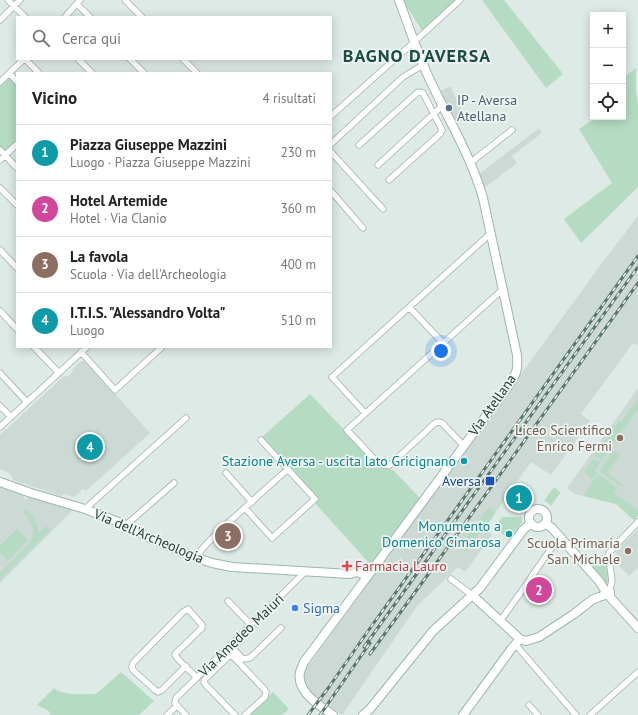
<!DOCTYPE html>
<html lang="it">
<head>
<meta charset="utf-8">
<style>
  :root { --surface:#fff; --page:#f2f2f2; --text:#222; --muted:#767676; --line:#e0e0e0; --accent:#111827 }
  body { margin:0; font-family:"PT Sans",sans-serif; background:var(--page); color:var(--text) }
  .controls { position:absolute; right:12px; top:12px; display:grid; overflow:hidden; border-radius:0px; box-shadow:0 2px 10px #0003 }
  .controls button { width:36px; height:36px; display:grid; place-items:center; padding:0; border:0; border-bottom:1px solid var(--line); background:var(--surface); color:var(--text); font:20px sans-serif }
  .you { position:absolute; left:441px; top:351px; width:14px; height:14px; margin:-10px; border:3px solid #fff; border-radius:50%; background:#1a73e8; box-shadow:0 0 0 6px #1a73e833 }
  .badge { display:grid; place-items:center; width:26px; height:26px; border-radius:50%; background:var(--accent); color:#fff; font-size:13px; font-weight:700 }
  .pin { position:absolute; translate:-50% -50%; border:2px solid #fff; box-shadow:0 1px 4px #0006 }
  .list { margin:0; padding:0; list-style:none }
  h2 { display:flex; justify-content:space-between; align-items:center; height:52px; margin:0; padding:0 16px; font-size:17px }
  h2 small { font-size:13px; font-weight:400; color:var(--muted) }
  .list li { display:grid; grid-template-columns:26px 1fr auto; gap:12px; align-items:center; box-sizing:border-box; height:56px; padding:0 16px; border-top:1px solid var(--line) }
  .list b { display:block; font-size:15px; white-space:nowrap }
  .list p { margin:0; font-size:13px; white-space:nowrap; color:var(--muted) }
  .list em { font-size:13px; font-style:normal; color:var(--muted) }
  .icon { flex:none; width:22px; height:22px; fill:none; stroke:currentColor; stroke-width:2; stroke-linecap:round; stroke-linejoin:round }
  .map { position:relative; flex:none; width:638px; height:715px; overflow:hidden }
  .search { position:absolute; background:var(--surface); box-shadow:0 2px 10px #0003; left:16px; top:16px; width:316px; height:44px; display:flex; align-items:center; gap:10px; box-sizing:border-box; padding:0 14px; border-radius:0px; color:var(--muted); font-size:15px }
  .panel { position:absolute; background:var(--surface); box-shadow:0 2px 10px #0003; left:16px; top:72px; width:316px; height:276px; border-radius:0px }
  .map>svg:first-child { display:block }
  .built { fill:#ccd9d4 }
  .green { fill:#b5dcc2 }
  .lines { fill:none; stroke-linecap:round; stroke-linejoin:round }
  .street-casing { stroke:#a0b1ac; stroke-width:7 }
  .secondary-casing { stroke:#9db5ae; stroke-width:10 }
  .street { stroke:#fff; stroke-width:5.5 }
  .secondary { stroke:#fff; stroke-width:8 }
  .rail-casing { stroke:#59756f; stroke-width:3 }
  .rail { stroke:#eef6f3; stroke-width:1.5; stroke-dasharray:4.5; stroke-linecap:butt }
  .service-dot { fill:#5c6f8a; stroke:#eef6f3; stroke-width:1.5 }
  .education-dot { fill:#8d6e63; stroke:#eef6f3; stroke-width:1.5 }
  .culture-dot { fill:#0f9aa8; stroke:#eef6f3; stroke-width:1.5 }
  .transit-dot { fill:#1a4fb4; stroke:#eef6f3; stroke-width:1.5 }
  .health-dot { fill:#e0444e; stroke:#eef6f3; stroke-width:1.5 }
  .shop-dot { fill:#3f7fe0; stroke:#eef6f3; stroke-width:1.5 }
  .labels { text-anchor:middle; stroke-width:3.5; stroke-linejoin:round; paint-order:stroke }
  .service-label { font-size:14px; fill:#4e5e75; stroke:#eef6f3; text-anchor:start }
  .street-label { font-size:14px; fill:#1f3934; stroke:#eef6f3 }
  .education-label { font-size:14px; fill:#785e54; stroke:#eef6f3; text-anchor:end }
  .culture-label { font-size:14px; fill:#0d838f; stroke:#eef6f3; text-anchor:end }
  .transit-label { font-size:14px; fill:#164399; stroke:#eef6f3; text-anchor:end }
  .health-label { font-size:14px; fill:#be3a42; stroke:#eef6f3; text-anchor:start }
  .shop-label { font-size:14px; fill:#366cbe; stroke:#eef6f3; text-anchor:start }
  .district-label { font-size:18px; font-weight:bold; letter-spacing:1px; fill:#1b4b42; stroke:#eef6f3 }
</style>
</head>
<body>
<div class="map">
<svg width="638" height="715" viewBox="0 0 638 715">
  <rect width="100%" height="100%" fill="#ddeae5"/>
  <!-- built -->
  <path class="built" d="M450 86 466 118 453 125 437 93Z
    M539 128 542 133 512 156 517 163 483 189 478 175Z
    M638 216V346L633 343 581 414 590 421 551 475 531 462 484 529 492 535 465 572 458 567 417 606 342 715 310 692 305 688 303 680V674L306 669 605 259Z
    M81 361H86L150 433 86 491 83 489 74 497 64 494 61 496 13 480 12 476 8 472 0 469V435L64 376 67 377 73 372 72 370Z
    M638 388V516L634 520 616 504 575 494 567 488Z
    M0 486 20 493 26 500 29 497 73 510 0 583Z
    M638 529V567L629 576 617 564 616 559V553L618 549Z"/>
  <!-- green -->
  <path class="green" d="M404 0H456L423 32 407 7Z
    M482 0H504L563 74 546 88Z
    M636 68V92L638 105V187L581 243 564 219 612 183 579 129 597 117H623V78Z
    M10 78 17 86V140L5 151 0 147V86Z
    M310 394 376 463 384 468 393 470 420 498 372 562 369 563 315 503 319 499 262 437Z
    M638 398V409L601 460 594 455 619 421 621 422Z
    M613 450 620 455 607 473 624 485 622 487 602 473 601 469Z
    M592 460H595L600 463 595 471 598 474 592 479 584 472Z
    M599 475 617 488 614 493 637 510 638 509V516L634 520 616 504 583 496 593 481Z
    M554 487 559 491 560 493 551 506 547 502 544 501Z
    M489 507 496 512 484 529 483 528 466 551 460 546Z
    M26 509C34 517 39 523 38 534L46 526 50 530 0 579V573C6 567 12 561 18 555 33 540 41 531 23 513Z
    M502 517H522V522L510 539 494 528Z
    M17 529 28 540 8 561 0 553V546Z
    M603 555 609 578V581L606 584 590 566Z
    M121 672 154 701 139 715H49L51 713 47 710 37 705 54 688C61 696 85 694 96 694Z
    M273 692 289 709 282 715H247Z"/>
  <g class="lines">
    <defs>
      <path id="street" d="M8 0 25 17
        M125 0 142 17
        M77 4 90 17
        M65 17 80 0
        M0 20 20 0
        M25 59 39 73
        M78 59 92 73
        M130 59 144 73
        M183 59 197 73
        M10 74 17 82
        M0 82 24 59
        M331 116 414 42 460 0
        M331 144 403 77 423 65
        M359 145 418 92 423 93 442 130 440 134 389 180
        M0 150 17 168
        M331 152 383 209
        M0 160 17 144
        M470 163 512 130
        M378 165 442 106
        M0 188 17 205
        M331 191 363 228
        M0 250 17 268
        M409 307 443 343
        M0 311 17 329
        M34 347 59 373
        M81 352 115 390 162 347
        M0 373 27 402
        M0 406 11 417
        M365 413 332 377 491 233
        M0 427 87 347
        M464 446 442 423 439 422 435 423 390 465H384L378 463 347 430 503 289
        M226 473 252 502
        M245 508 272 538 315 499 261 440
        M85 509 186 418
        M126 525 174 483
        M197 558 202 549 219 531 288 469
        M451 579 472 595
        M609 592 612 581 609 559V553L615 546 638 522
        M228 601 251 625
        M500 621C519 596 535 571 553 546L557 542
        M515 644 576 715
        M230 645 243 659 250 658 281 628
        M226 649 264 689 266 692 265 697 245 715
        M231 654 205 679 204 682 205 684 235 715
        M186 666 162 690 158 692 155 690 133 670 132 667 133 663 183 612 188 609 202 625V628L176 653 175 655C179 662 191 671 197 678
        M529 705 538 715
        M167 715 177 706
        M186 715 175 703 176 698 305 572
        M590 715 638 672"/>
      <path id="secondary" d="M0 482 31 493 85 509 126 525 149 538 197 558 212 563 232 567 350 574 357 572 368 576
        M529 518a9 9 0 1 1 18 0a9 9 0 1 1-18 0Z
        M545 523 552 528 599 581 606 592H610V595L609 596
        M472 595 520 639 526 641 539 637 574 614 592 600 599 597 605 595
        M609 596 638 628
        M333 715C319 705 296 692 300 672 301 669 303 665 304 662L509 385C517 373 518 370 517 355L483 198C471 156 448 119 430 80 418 55 409 27 399 0
        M363 715 370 709 433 631 480 588 523 530 531 523
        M463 715 512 648 520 639"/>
    </defs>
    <!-- street casing -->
    <use href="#street" class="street-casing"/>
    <!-- secondary casing -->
    <use href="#secondary" class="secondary-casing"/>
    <!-- street -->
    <use href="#street" class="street"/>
    <!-- secondary -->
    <use href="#secondary" class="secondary"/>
    <defs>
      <path id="rail" d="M364 647 638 267
        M370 654 432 569 638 283
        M308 715 329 687 368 631 638 256
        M320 715 370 643"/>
    </defs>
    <!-- rail casing -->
    <use href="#rail" class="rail-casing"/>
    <!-- rail -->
    <use href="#rail" class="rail"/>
  </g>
  <!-- markers -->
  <circle class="service-dot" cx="449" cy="108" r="4"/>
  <g class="education-dot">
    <circle cx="620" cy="438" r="4"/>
    <circle cx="628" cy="551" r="4"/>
  </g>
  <g class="culture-dot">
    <circle cx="464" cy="461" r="4"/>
    <circle cx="509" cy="534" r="4"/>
  </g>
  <rect class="transit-dot" x="485" y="476" width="10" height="10" rx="2"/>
  <path class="health-dot" d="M345 560h4v4h4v4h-4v4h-4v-4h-4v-4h4z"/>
  <circle class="shop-dot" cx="295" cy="608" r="4"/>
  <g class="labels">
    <!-- service labels -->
    <g class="service-label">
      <text x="457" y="105">IP - Aversa<tspan x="457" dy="16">Atellana</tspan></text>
    </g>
    <!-- street labels -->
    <g class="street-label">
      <text transform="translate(492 405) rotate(-55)" y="5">Via Atellana</text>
      <text transform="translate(149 536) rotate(23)" y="5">Via dell'Archeologia</text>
      <text transform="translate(241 635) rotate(-44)" y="5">Via Amedeo Maiuri</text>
    </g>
    <!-- education labels -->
    <g class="education-label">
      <text x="612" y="435">Liceo Scientifico<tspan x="612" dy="16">Enrico Fermi</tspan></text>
      <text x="620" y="548">Scuola Primaria<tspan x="620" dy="16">San Michele</tspan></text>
    </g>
    <!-- culture labels -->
    <g class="culture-label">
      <text x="456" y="466">Stazione Aversa - uscita lato Gricignano</text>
      <text x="501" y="531">Monumento a<tspan x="501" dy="16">Domenico Cimarosa</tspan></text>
    </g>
    <!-- transit labels -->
    <g class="transit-label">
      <text x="481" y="486">Aversa</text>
    </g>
    <!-- health labels -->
    <g class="health-label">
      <text x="355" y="571">Farmacia Lauro</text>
    </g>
    <!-- shop labels -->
    <g class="shop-label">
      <text x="303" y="613">Sigma</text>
    </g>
    <!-- district labels -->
    <g class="district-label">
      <text x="417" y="62">BAGNO D'AVERSA</text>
    </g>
  </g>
</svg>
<div class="controls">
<button>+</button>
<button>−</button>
<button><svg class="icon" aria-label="locate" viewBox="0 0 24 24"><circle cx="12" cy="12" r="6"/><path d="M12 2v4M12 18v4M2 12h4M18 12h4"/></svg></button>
</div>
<div class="you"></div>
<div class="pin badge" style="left:519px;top:498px;background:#0f9aa8">1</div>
<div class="pin badge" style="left:539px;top:590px;background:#d1479c">2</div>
<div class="pin badge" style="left:228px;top:536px;background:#8d6e63">3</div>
<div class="pin badge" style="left:90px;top:447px;background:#0f9aa8">4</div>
<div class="search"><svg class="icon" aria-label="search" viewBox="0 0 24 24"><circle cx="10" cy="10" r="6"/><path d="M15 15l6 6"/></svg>Cerca qui</div>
<section class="panel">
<h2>Vicino<small>4 risultati</small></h2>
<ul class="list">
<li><span class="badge" style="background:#0f9aa8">1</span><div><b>Piazza Giuseppe Mazzini</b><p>Luogo · Piazza Giuseppe Mazzini</p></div><em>230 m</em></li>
<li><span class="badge" style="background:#d1479c">2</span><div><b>Hotel Artemide</b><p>Hotel · Via Clanio</p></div><em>360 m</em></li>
<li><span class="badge" style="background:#8d6e63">3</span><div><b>La favola</b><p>Scuola · Via dell'Archeologia</p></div><em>400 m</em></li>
<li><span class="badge" style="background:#0f9aa8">4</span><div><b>I.T.I.S. &quot;Alessandro Volta&quot;</b><p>Luogo</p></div><em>510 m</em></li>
</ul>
</section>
</div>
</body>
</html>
